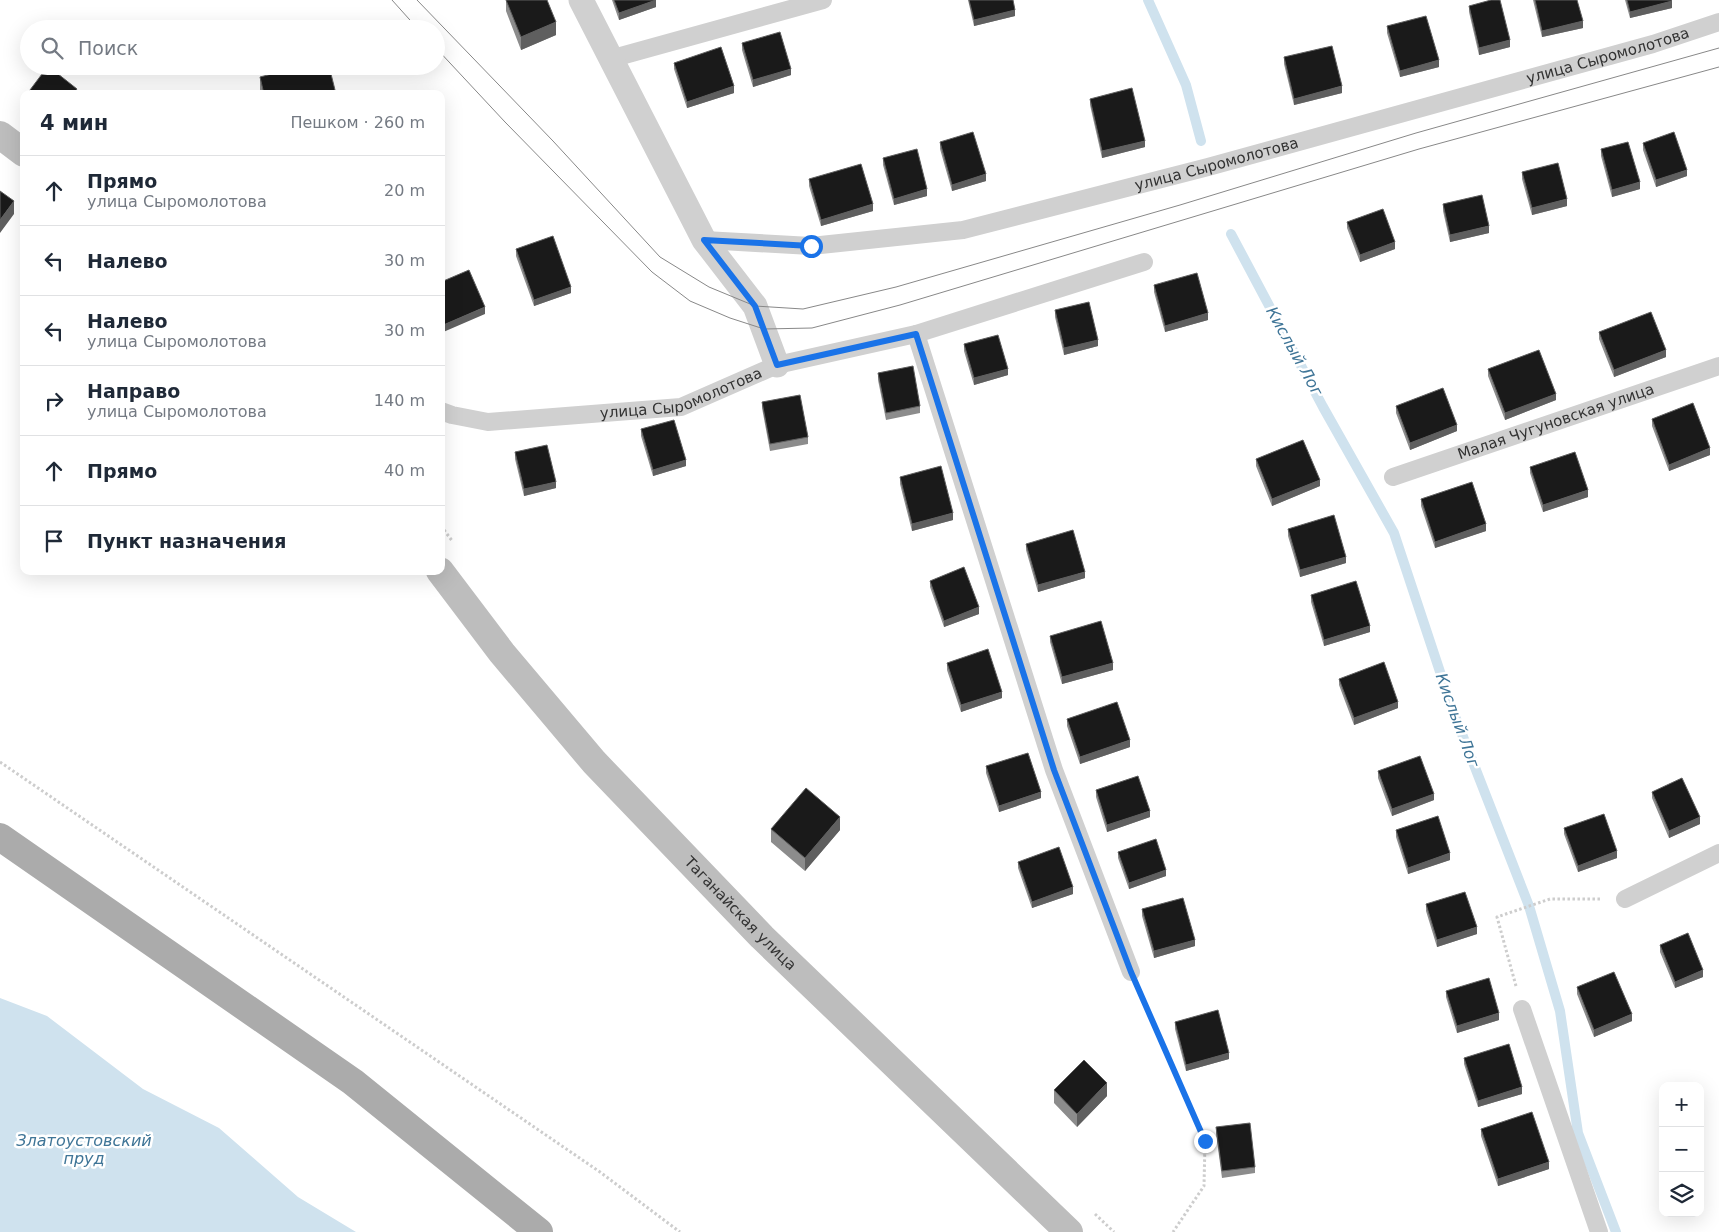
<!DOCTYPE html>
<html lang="ru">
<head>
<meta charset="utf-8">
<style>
  :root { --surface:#fff; --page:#f6f6f7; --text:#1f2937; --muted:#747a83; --line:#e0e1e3 }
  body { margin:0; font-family:"DejaVu Sans",sans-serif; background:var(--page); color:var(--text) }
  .controls { position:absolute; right:15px; bottom:15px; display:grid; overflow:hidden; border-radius:10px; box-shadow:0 5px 20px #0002 }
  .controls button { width:45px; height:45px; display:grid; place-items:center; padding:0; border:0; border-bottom:1px solid var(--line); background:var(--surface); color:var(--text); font:25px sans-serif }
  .stop { position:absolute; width:15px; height:15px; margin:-11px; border:4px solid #1a73e8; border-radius:50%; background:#fff }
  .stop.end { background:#1a73e8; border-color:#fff; box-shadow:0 1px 5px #0008 }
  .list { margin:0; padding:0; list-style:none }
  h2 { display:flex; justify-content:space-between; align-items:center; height:65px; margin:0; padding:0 20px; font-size:21px }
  h2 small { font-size:16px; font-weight:400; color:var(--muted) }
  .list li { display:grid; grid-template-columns:32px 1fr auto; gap:15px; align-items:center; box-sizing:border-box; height:70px; padding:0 20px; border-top:1px solid var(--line) }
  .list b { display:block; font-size:19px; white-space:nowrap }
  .list p { margin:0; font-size:16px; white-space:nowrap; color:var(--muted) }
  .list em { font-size:16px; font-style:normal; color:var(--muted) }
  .icon { flex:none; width:28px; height:28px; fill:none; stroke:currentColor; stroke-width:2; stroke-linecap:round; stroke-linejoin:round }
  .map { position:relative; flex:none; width:1719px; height:1232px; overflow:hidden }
  .search { position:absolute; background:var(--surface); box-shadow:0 5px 20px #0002; left:20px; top:20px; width:425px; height:55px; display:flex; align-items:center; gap:12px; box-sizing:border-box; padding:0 18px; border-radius:28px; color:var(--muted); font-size:19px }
  .panel { position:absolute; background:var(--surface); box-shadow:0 5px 20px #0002; left:20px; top:90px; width:425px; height:485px; border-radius:10px }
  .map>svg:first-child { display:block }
  .water { fill:#cfe2ee }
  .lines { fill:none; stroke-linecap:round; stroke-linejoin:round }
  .stream { stroke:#cfe2ee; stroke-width:10 }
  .path { stroke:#cdcdcd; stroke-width:3; stroke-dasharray:2.5 2.5; stroke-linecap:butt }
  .service { stroke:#d0d0d0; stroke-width:18 }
  .pedestrian { stroke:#d0d0d0; stroke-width:25 }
  .secondary { stroke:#bdbdbd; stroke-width:28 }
  .primary { stroke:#ababab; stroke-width:28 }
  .tram { stroke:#888; stroke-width:1 }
  .wall { fill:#8c8c8c }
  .shaded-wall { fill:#5f5f5f }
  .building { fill:#1a1a1a; stroke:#5f5f5f }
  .route { stroke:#1a73e8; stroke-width:6 }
  .labels { text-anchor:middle; stroke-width:5; stroke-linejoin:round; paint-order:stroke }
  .street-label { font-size:15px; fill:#333; stroke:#fff }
  .water-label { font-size:16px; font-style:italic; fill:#3f7597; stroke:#fff }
</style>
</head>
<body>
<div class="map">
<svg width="1719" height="1232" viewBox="0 0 1719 1232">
  <rect width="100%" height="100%" fill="#fff"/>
  <!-- water -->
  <path class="water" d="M0 998 47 1016 143 1089 219 1128 298 1197 356 1232H0Z"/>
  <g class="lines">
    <!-- stream -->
    <path class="stream" d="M1148 0 1186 85 1201 141
      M1231 234 1323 407 1394 533 1453 711 1529 906 1560 1011 1578 1133 1616 1232"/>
    <!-- path -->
    <path class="path" d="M441 526 453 542
      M0 762 600 1172 680 1232
      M1516 986 1497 917 1550 899H1601
      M1140 993 1205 1141 1204 1186 1173 1232
      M1095 1214 1114 1232"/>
    <!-- service -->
    <g class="service">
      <path d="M610 59 823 0"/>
      <path id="s1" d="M704 240 811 246 963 230 1208 167 1653 44 1719 22"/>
      <path d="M916 334 1054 770 1131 972"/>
      <path id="s2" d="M441 411 452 415 488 422 681 407 777 365 916 334 1144 262"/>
      <path id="s3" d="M1393 477 1719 366"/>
      <path d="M1625 899 1719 853"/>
      <path d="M1522 1009 1599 1232"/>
    </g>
    <!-- pedestrian -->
    <path class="pedestrian" d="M581 0 704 240 755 306 777 365"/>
    <!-- secondary -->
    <g class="secondary">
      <path d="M0 135 24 153"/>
      <path id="s4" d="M440 571 502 653 594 762 762 937 1069 1232"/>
    </g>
    <!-- primary -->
    <path class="primary" d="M0 837 353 1082 539 1232"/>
    <!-- tram -->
    <path class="tram" d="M392 0 418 29
      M417 0 553 141 660 257 709 287 755 306 803 309 896 287 1180 205 1416 133 1719 48
      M436 48 505 122 652 272 690 301 730 318 764 329 812 328 900 305 1419 149 1719 67"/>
  </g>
  <!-- wall -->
  <path class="wall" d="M506 0H547L556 35 521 50 506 11Z
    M612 0H656V7L619 20Z
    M968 0H1013L1015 16 974 26Z
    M1533 0H1577L1583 28 1542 37Z
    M1625 0H1671L1672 8 1630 18Z
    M1469 6 1510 47 1479 55 1469 12Z
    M1387 26 1439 67 1400 77 1387 33Z
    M742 43 791 75 753 87 742 50Z
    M1284 57 1342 93 1294 105 1284 64Z
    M674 63 734 93 687 108 674 69Z
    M260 77 336 94H261L260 90Z
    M1090 99 1145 147 1102 158 1090 105Z
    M940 142 986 181 952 191 940 149Z
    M1643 143 1687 176 1656 187 1643 150Z
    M1601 149 1640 189 1612 197 1601 156Z
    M883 158 927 196 894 205 883 165Z
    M1522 172 1567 206 1532 215 1522 179Z
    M809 179 873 211 821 226 809 186Z
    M1443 204 1489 233 1450 242 1443 211Z
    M1347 222 1395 249 1360 262 1347 228Z
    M516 249 571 293 534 306 516 256Z
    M1154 285 1208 320 1165 332 1154 292Z
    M1055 310 1098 346 1064 355 1055 317Z
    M1599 332 1666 357 1614 377 1599 339Z
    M964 344 1008 375 974 385 964 351Z
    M1488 369 1556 400 1505 420 1488 376Z
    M878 373 920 406V413L886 420 878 380Z
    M762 402 808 437V444L770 451 762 408Z
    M1396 406 1457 431 1410 450 1396 413Z
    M1652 419 1710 455 1669 471 1652 426Z
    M641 429 686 466 653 476 641 436Z
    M515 452 556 488 524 496 515 459Z
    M1256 459 1320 486 1272 506 1256 466Z
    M1530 467 1588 497 1543 512 1530 473Z
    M900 477 953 520 912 531 900 484Z
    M1421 499 1486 531 1435 548 1421 506Z
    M1288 529 1346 563 1300 577 1288 536Z
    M1026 544 1085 578 1038 592 1026 550Z
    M930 581 979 614 944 627 930 587Z
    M1311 595 1370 632 1324 646 1311 602Z
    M1050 636 1113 670 1062 684 1050 642Z
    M947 663 1002 698 961 712 947 670Z
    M1339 679 1398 708 1354 725 1339 685Z
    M1067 719 1130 747 1080 764 1067 726Z
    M986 766 1041 798 999 812 986 773Z
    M1378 771 1434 800 1392 816 1378 778Z
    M1096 790 1150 817 1107 832 1096 797Z
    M1652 792 1700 824 1669 838 1652 798Z
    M1564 828 1617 858 1578 872 1564 834Z
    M771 829 840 830 805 871 771 842Z
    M1396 830 1450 860 1408 874 1396 837Z
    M1118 852 1166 876 1129 889 1118 858Z
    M1018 862 1073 894 1032 908 1018 868Z
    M1426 904 1477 934 1437 947 1426 911Z
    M1142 909 1195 946 1154 958 1142 916Z
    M1660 945 1703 977 1675 988 1660 952Z
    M1577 987 1632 1021 1594 1037 1577 994Z
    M1446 991 1499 1020 1457 1033 1446 997Z
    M1175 1022 1229 1059 1186 1071 1175 1029Z
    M1464 1058 1522 1094 1478 1107 1464 1064Z
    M1054 1090 1107 1096 1077 1127 1054 1103Z
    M1216 1127 1255 1167V1173L1222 1178 1216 1134Z
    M1481 1129 1549 1169 1498 1186 1481 1136Z"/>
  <!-- shaded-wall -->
  <path class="shaded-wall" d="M656 0V7L619 20V13Z
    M1672 1V8L1630 18V12Z
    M1015 10V16L974 26V20Z
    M1583 21V28L1542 37V31Z
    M556 22V35L521 50V37Z
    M1510 40V47L1479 55V48Z
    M1439 60V67L1400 77V71Z
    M791 69V75L753 87V80Z
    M734 86V93L687 108V102Z
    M1342 86V93L1294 105V99Z
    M77 89V94H73Z
    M1145 141V147L1102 158V151Z
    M1687 170V176L1656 187V180Z
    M986 174V181L952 191V185Z
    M1640 182V189L1612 197V190Z
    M927 189V196L894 205V199Z
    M1567 199V206L1532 215V208Z
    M14 201V214L0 233V220Z
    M873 204V211L821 226V220Z
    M1489 226V233L1450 242V235Z
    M1395 242V249L1360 262V255Z
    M571 287V293L534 306V300Z
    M485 307V314L441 333V326Z
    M1208 313V320L1165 332V326Z
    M1098 340V346L1064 355V348Z
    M1666 350V357L1614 377V370Z
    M1008 369V375L974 385V378Z
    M1556 394V400L1505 420V413Z
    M1457 425V431L1410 450V443Z
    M1710 448V455L1669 471V465Z
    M686 460V466L653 476V470Z
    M1320 480V486L1272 506V499Z
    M556 482V488L524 496V489Z
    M1588 490V497L1543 512V505Z
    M953 513V520L912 531V524Z
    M1486 524V531L1435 548V542Z
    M1346 557V563L1300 577V570Z
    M1085 572V578L1038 592V585Z
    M979 607V614L944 627V621Z
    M1370 626V632L1324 646V640Z
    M1113 663V670L1062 684V677Z
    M1002 692V698L961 712V705Z
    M1398 702V708L1354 725V718Z
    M1130 740V747L1080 764V757Z
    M1041 792V798L999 812V806Z
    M1434 794V800L1392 816V809Z
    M1150 811V817L1107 832V825Z
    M840 817V830L805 871V858Z
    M1700 817V824L1669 838V831Z
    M1617 851V858L1578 872V866Z
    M1450 853V860L1408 874V868Z
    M1166 870V876L1129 889V883Z
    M1073 887V894L1032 908V902Z
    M1477 927V934L1437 947V940Z
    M1195 940V946L1154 958V951Z
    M1703 970V977L1675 988V982Z
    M1499 1013V1020L1457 1033V1026Z
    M1632 1014V1021L1594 1037V1030Z
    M1229 1053V1059L1186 1071V1065Z
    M1107 1083V1096L1077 1127V1114Z
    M1522 1087V1094L1478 1107V1101Z
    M1549 1162V1169L1498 1186V1179Z"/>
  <!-- building -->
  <path class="building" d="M506 0H547L556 22 521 37Z
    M614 0H656L619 13Z
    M969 0H1013L1015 10 974 20Z
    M1491 0H1500L1510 40 1479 48 1469 6Z
    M1535 0H1577L1583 21 1542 31Z
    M1627 0H1671L1672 1 1630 12Z
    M1426 16 1439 60 1400 71 1387 26Z
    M780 32 791 69 753 80 742 43Z
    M1332 46 1342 86 1294 99 1284 57Z
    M721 47 734 86 687 102 674 63Z
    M48 66 77 89 73 94H27Z
    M303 66H329L336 94H264L260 77Z
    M1132 88 1145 141 1102 151 1090 99Z
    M973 132 986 174 952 185 940 142Z
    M1674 132 1687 170 1656 180 1643 143Z
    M1628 142 1640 182 1612 190 1601 149Z
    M917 149 927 189 894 199 883 158Z
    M1558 163 1567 199 1532 208 1522 172Z
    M861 164 873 204 821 220 809 179Z
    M0 191 14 201 0 220Z
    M1482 195 1489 226 1450 235 1443 204Z
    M1383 209 1395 242 1360 255 1347 222Z
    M553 236 571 287 534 300 516 249Z
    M469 270 485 307 441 326V282Z
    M1197 273 1208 313 1165 326 1154 285Z
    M1089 302 1098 340 1064 348 1055 310Z
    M1651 312 1666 350 1614 370 1599 332Z
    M998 335 1008 369 974 378 964 344Z
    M1539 350 1556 394 1505 413 1488 369Z
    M913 366 920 406 886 413 878 373Z
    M1443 388 1457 425 1410 443 1396 406Z
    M800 395 808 437 770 444 762 402Z
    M1693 403 1710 448 1669 465 1652 419Z
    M674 420 686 460 653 470 641 429Z
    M1303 440 1320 480 1272 499 1256 459Z
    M547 445 556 482 524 489 515 452Z
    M1575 452 1588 490 1543 505 1530 467Z
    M941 466 953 513 912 524 900 477Z
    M1472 482 1486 524 1435 542 1421 499Z
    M1334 515 1346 557 1300 570 1288 529Z
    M1073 530 1085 572 1038 585 1026 544Z
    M964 567 979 607 944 621 930 581Z
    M1356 581 1370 626 1324 640 1311 595Z
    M1101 621 1113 663 1062 677 1050 636Z
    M988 649 1002 692 961 705 947 663Z
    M1384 662 1398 702 1354 718 1339 679Z
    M1117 702 1130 740 1080 757 1067 719Z
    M1028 753 1041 792 999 806 986 766Z
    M1420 756 1434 794 1392 809 1378 771Z
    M1138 776 1150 811 1107 825 1096 790Z
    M1682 778 1700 817 1669 831 1652 792Z
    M806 788 840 817 805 858 771 829Z
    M1604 814 1617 851 1578 866 1564 828Z
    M1438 816 1450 853 1408 868 1396 830Z
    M1156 839 1166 870 1129 883 1118 852Z
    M1059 847 1073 887 1032 902 1018 862Z
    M1465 892 1477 927 1437 940 1426 904Z
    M1183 898 1195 940 1154 951 1142 909Z
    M1688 933 1703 970 1675 982 1660 945Z
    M1614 972 1632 1014 1594 1030 1577 987Z
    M1489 978 1499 1013 1457 1026 1446 991Z
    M1218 1010 1229 1053 1186 1065 1175 1022Z
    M1509 1044 1522 1087 1478 1101 1464 1058Z
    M1084 1060 1107 1083 1077 1114 1054 1090Z
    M1532 1112 1549 1162 1498 1179 1481 1129Z
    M1250 1123 1255 1167 1222 1171 1216 1127Z"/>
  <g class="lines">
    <!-- route -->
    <path class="route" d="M811 246 704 240 755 306 777 365 916 334 1054 770 1131 972 1205 1141"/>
  </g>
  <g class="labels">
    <!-- street labels -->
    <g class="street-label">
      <text dy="5" stroke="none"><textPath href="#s1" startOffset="928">улица Сыромолотова</textPath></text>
      <text dy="5" stroke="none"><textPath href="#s1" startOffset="522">улица Сыромолотова</textPath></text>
      <text dy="5" stroke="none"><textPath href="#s2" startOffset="245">улица Сыромолотова</textPath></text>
      <text dy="5" stroke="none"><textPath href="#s3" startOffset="172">Малая Чугуновская улица</textPath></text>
      <text dy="5" stroke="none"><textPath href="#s4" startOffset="456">Таганайская улица</textPath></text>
    </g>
    <!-- water labels -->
    <g class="water-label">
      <text transform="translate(1295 351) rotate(61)" y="6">Кислый Лог</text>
      <text transform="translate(1458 720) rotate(70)" y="6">Кислый Лог</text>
      <text x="84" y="1146">Златоустовский<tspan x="84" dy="18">пруд</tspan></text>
    </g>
  </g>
</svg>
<div class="controls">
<button>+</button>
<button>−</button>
<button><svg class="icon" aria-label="layers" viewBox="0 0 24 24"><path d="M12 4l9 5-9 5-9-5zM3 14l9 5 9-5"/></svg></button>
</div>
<div class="stop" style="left:811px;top:246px"></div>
<div class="stop end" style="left:1205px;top:1141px"></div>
<div class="search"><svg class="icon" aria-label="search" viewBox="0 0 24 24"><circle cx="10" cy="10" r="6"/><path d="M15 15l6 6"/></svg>Поиск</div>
<section class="panel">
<h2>4 мин<small>Пешком · 260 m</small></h2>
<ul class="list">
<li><svg class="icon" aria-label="ahead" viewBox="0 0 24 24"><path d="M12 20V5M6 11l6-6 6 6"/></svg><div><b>Прямо</b><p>улица Сыромолотова</p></div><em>20 m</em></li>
<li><svg class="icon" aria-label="left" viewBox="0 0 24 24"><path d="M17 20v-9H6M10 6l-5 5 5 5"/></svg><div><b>Налево</b></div><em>30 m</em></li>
<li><svg class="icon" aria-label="left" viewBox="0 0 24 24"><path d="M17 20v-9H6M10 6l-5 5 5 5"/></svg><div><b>Налево</b><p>улица Сыромолотова</p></div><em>30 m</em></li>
<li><svg class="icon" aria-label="right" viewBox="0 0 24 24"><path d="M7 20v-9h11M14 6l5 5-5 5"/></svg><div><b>Направо</b><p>улица Сыромолотова</p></div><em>140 m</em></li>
<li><svg class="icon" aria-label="ahead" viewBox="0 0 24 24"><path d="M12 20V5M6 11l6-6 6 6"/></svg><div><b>Прямо</b></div><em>40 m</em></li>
<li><svg class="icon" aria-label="arrive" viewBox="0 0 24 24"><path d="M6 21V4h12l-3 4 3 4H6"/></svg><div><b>Пункт назначения</b></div></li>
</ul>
</section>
</div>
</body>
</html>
